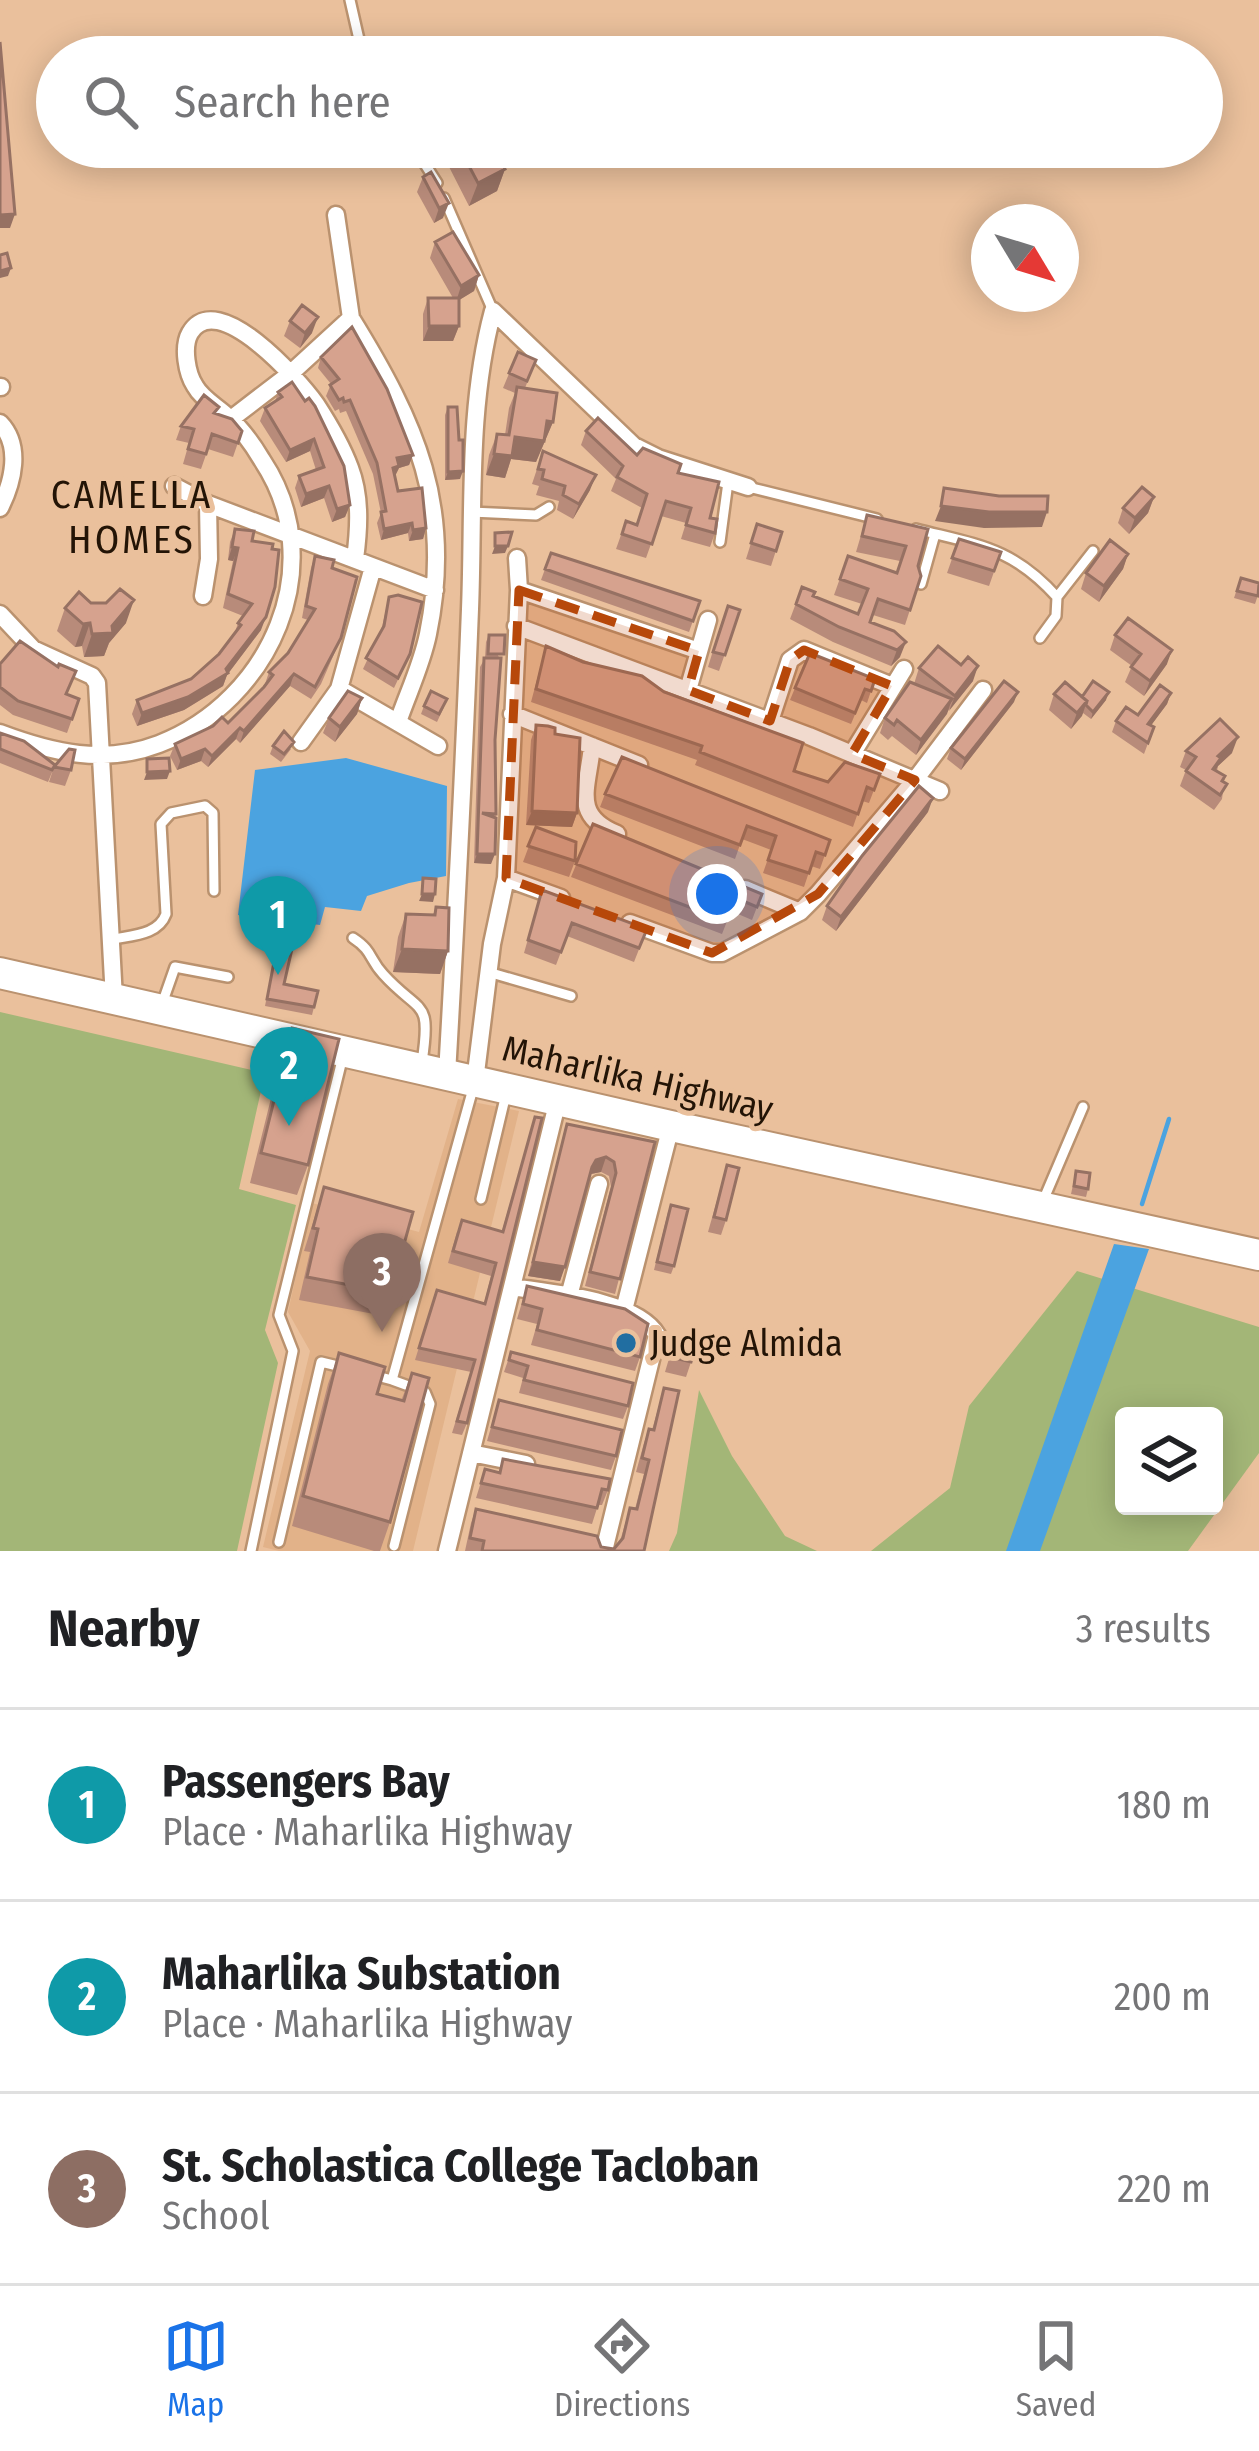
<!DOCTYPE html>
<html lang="en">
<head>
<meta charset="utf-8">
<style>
  :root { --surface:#fff; --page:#f2f2f2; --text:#202124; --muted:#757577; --line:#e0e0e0; --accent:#1a73e8 }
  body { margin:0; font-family:"Fira Sans Condensed",sans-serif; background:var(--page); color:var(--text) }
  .controls { position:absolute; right:36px; bottom:36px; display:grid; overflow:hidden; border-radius:12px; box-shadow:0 6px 30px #0003 }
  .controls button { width:108px; height:108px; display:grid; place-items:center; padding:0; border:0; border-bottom:3px solid var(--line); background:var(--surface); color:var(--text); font:60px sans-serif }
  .compass { position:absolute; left:971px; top:204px; width:108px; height:108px; border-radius:50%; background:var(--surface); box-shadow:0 6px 30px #0003; rotate:128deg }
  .you { position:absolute; left:717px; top:894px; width:42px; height:42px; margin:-30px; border:9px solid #fff; border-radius:50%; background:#1a73e8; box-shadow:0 0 0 18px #1a73e833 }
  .badge { display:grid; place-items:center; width:78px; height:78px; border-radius:50%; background:var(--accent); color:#fff; font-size:39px; font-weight:700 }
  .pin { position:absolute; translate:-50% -99px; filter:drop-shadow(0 3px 6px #0008) }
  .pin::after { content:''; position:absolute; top:63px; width:42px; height:36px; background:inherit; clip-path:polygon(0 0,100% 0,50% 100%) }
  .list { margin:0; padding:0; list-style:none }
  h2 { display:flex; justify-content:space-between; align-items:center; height:156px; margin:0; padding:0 48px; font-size:51px }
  h2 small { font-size:39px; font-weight:400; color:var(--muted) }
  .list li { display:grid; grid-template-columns:78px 1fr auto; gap:36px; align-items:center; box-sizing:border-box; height:192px; padding:0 48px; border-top:3px solid var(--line) }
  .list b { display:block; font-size:45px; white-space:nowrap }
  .list p { margin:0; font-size:39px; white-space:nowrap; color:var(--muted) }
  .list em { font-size:39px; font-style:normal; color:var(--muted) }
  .icon { flex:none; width:66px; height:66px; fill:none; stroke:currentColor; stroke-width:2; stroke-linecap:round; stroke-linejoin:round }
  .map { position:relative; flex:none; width:1259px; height:1551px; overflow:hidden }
  .search { position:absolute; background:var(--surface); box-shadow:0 6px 30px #0003; left:36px; right:36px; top:36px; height:132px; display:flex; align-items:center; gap:30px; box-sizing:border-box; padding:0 42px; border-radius:66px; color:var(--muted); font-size:45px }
  .sheet { height:732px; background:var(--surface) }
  nav { display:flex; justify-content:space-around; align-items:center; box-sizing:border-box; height:168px; border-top:3px solid var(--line); background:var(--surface); font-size:33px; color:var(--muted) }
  nav a { display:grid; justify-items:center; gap:6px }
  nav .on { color:var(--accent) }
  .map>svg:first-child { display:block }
  .built { fill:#e2b289 }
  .green { fill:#a3b677; fill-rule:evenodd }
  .water { fill:#4ba3e0 }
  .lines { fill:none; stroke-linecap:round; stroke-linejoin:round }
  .stream { stroke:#4ba3e0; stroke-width:4.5 }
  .lane-casing { stroke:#ba926f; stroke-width:14 }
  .street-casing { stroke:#ba926f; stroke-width:21 }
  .highway-casing { stroke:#ba926f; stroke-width:34 }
  .lane { stroke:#fff; stroke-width:9 }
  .street { stroke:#fff; stroke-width:16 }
  .highway { stroke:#fff; stroke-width:30 }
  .wall { fill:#b88b7a }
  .shaded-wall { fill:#967163 }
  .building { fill:#d6a28e; stroke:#967163; stroke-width:3 }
  .marked { fill:#b7480a; fill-opacity:0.2; stroke:#b7480a; stroke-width:9; stroke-dasharray:24 15; stroke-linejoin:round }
  .poi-dot { fill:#216ea1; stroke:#eac09c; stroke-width:4.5 }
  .labels { text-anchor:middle; stroke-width:10; stroke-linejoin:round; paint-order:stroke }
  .street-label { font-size:36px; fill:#231406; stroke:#eac09c }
  .poi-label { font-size:36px; fill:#231406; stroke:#eac09c; text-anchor:start }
  .neighbourhood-label { font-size:39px; letter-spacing:3px; fill:#231406; stroke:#eac09c }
</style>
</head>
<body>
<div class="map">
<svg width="1259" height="1551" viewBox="0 0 1259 1551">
  <rect width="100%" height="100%" fill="#eac09c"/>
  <!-- built -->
  <path class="built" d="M458 1099 519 1111 413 1551H279L263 1547 310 1351 288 1312 312 1203 419 1232Z"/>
  <!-- green -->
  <path class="green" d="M0 1012 265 1073 239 1189 296 1205 265 1330 278 1363 237 1551H0Z
    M1077 1271 1259 1327V1453L1188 1551H871L950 1488 969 1406ZM1124 1416H1214V1506H1124Z
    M699 1390 732 1456 785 1536 817 1551H669L677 1533Z"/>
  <!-- water -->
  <path class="water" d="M346 758 447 786 446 876 409 883 367 896 361 911 325 907 320 925 238 915 255 770Z
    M1114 1244 1149 1249 1040 1551H1006Z"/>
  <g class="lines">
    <!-- stream -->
    <path class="stream" d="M1142 1204 1169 1119"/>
    <defs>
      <path id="lane" d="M350 0 363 57
        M414 147 437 183
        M444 198 493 311
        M748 487 877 519
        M471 512 536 515 549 507
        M916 529C978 545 1012 547 1057 597
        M720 542 728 482
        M921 584 935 534
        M1040 638 1056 616 1057 597 1093 551
        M353 938C373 951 369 959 383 974 420 1015 432 997 422 1062
        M109 940C130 935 158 936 166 914L161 824 171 813 205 806 213 813 214 891
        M488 972 571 996
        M162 1004 175 967 228 977
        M481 1199 506 1094
        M1043 1201 1083 1107
        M373 1375 392 1380 474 1085
        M392 1380 425 1392 430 1404 394 1546
        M279 1542 321 1362 346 1368
        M251 1551 293 1351 279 1315 343 1056"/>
      <path id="street" d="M351 318C416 423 454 507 428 634 422 664 408 693 398 722
        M0 387H1
        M231 419 291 373 351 318 336 215
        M0 423C22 446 13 482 0 508
        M174 486 208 504 435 590
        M519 590 699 651
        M203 596 209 559 208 504
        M0 614 33 649 92 676 97 683 114 999
        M516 626 809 736 940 791
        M688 690 708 620
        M345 692 438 746
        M512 714 639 765
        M770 721 790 660 804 650 892 686
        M0 733C53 753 104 765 159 744 270 701 332 565 262 460 253 445 241 428 228 417 218 407 202 399 195 386 187 374 182 347 190 333 217 287 299 380 316 404 329 424 342 446 350 468 361 497 359 529 355 559
        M301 742 339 689 373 567
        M592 746C588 788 571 815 617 834
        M852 754 904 669
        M506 878 561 898
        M745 889 800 912
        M630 923 712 953H722L800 912 818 894 915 780 983 690
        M447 1074C456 919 464 764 470 609 474 510 467 408 493 311L634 446 658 458 748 487
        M475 1081 492 944 506 878 519 590 517 558
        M512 1287C550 1293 637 1300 657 1335L604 1551
        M569 1296 599 1184
        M624 1310 671 1126
        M471 1453 526 1464
        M447 1551 558 1100"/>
      <path id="highway" d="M0 973 671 1126 1259 1255"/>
    </defs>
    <!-- lane casing -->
    <use href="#lane" class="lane-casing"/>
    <!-- street casing -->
    <use href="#street" class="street-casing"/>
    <!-- highway casing -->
    <use href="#highway" class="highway-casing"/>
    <!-- lane -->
    <use href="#lane" class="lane"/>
    <!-- street -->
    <use href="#street" class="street"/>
    <!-- highway -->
    <use href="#highway" class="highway"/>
  </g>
  <!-- wall -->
  <path class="wall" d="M450 147H494L505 169 497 191 469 206 445 159Z
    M431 172 443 218 434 223 417 192 423 177Z
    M435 242 479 275 474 291 459 300V326L453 341H423V314L428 298H453L430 258Z
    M290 321 312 333 300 348 284 336Z
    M518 352 536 360 525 388 553 422 536 462 511 459 505 478 486 475 489 455 497 434 505 435 509 408 515 393 503 388Z
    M321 357 413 455 409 465 399 468 395 476 398 491 426 528 423 539 409 541 408 533 381 540 377 523 381 513 373 474 346 411 340 413 339 409 335 411 326 396 331 384 318 368Z
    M292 382 350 505 345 517 332 522 324 498 301 507 295 488 299 476 316 470 310 451 286 462 260 421 265 408 275 402 278 392Z
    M448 407 460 479 445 480V415Z
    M217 414 242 431 233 457 208 449 201 469 183 464 189 443 176 440 181 426Z
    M586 431 678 473 710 518 715 533 710 547 681 539 686 523 661 516 646 558 616 549 626 521 636 524 642 508 611 491 616 479 581 445Z
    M543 451 590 490 573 519 557 510 559 501 536 495 539 486 532 484Z
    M1154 497 1148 513 1129 534 1118 523 1123 508Z
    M867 515 928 529 918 566 921 576 905 625 873 615 870 622 894 631 900 657 891 666 833 642 790 619 802 587 813 596 858 614 862 604 834 595 848 556 897 573 900 561 856 552Z
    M757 524 782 532 771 566 746 559Z
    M235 529 252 541 261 630 227 675 223 686 184 710 137 726 132 714 137 700 191 679 219 654 234 635 238 623 243 616 223 608 233 561 228 560 230 542Z
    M959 539 1001 552 989 586 947 573Z
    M551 553 700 601 689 632 541 580Z
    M1128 554 1123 569 1099 602 1081 589 1086 573Z
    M315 556 332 568 341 638 321 684 311 699 290 686 240 743 236 739 208 767 201 761 177 770 170 756 175 744 228 723 264 687 269 672 288 653 308 620 302 618 311 568Z
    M1238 586 1259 592 1255 604 1234 598Z
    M389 597 410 654 394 688 363 669 381 631Z
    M91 603 126 623 109 643 104 656 84 657 82 646 75 647 57 631 65 608Z
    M740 610 719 671 708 667 722 621Z
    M489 635 501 662 495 740 496 814 491 864 474 863 480 667 485 658 486 642Z
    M1115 635 1167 664 1144 696 1125 682 1132 666 1110 650Z
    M546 646 583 662 664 692 794 771 828 782 880 774 869 803 862 801 853 827 695 765 697 760 531 702Z
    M0 664 67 694 72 719 67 733 13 715 0 705Z
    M919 668 973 681 948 711 916 755 892 736 888 740 880 733 885 718 914 684Z
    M875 679 867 703 861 700 851 724 790 700 795 688Z
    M1171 693 1167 704 1151 725 1154 727 1144 754 1112 732 1116 721 1138 715Z
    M1054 694 1082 697 1106 700 1091 719 1083 713 1071 729 1049 710Z
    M362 698 357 714 335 742 323 733 329 718Z
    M1014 702 961 770 947 759 951 748Z
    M424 706 444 707 437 722 421 714Z
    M536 725 555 734 577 813 572 827 526 825 531 740Z
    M0 733 55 765 48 782 0 763Z
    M273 746 291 749 281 762 270 754Z
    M1186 751 1232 753 1218 766 1217 771 1225 776 1222 799 1214 810 1180 786 1186 770 1180 767Z
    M54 767 71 770 65 786 49 782Z
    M605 794 830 840 820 869 811 866 804 887 763 873 771 850 742 839 735 859 600 807Z
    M928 812 836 931 822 920 827 906Z
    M593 824 762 894 752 920 731 911 722 934 571 877Z
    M536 827 575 861 569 877 523 862Z
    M542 890 647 929 634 962 567 936 556 965 524 953Z
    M436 907 448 951 440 974 393 972 398 937 406 914 433 915Z
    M277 946 284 984 314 1007 312 1015 265 1006Z
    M292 1028 308 1165 297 1195 250 1183 281 1058Z
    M535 1117 467 1423 462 1435 452 1433 471 1372 415 1360 437 1290 484 1304 491 1276 448 1263 457 1232 502 1231Z
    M567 1124 655 1142 615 1294 585 1286 611 1187 609 1176 601 1172 591 1174 589 1177 560 1281 528 1276Z
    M727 1165 726 1220 721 1235 708 1232Z
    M1076 1171 1088 1189 1086 1197 1071 1194Z
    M324 1187 399 1262 398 1294 390 1317 299 1300 310 1252 304 1251Z
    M668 1212 674 1266 671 1274 654 1270Z
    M527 1286 640 1357 635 1371 531 1345 537 1324 517 1319Z
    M674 1342 691 1362 686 1377 665 1372Z
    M511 1352 628 1406 623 1419 519 1393 523 1378 504 1372Z
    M339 1353 377 1394 401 1401 412 1373 390 1522 380 1551H374L292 1526 328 1384Z
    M664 1388 644 1551H465L471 1523 476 1509 601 1547 614 1549 620 1541 630 1508 635 1509 644 1474 636 1472 644 1443 649 1429 652 1430Z
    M499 1400 616 1456 611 1470 487 1441Z
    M503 1459 608 1490 602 1505H598L592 1524 476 1498 485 1469 499 1472Z"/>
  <!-- shaded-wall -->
  <path class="shaded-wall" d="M505 169 497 191 469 206 478 183Z
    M449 203 443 218 434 223 439 208Z
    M15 214 10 228H0V215Z
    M11 268 8 276 0 278V271Z
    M479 275 474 291 456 302 461 286Z
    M318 317 312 333 300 348 305 333Z
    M429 326H459L453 341H423Z
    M547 421 553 422 536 462 511 459 505 478 486 475 494 454 515 437Z
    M314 439 310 451 286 462 290 450Z
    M413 455 409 465 399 468 395 476 389 478 397 458Z
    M463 471 460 479 445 480 448 472Z
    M596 475 590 490 573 519 579 504Z
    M329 486 324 498 301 507 306 494Z
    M1154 497 1148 513 1129 534 1135 518Z
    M350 505 345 517 332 522 337 509Z
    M941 506 1047 512 1042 527 984 528 935 521Z
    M412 523 408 533 381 540 384 529Z
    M426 528 423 539 409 541 413 530Z
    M495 546H508L505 553 492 554Z
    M232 547 238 548 233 561 228 560Z
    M1128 554 1123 569 1099 602 1104 586Z
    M134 600 126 623 109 643 104 656 84 657 92 634 112 626Z
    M266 617 261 630 227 675 223 686 184 710 137 726 142 713 226 669Z
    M90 623 82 646 75 647 83 624Z
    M906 642 900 657 891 666 897 650Z
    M1172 650 1167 664 1144 696 1150 681Z
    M978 666 973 681 949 711 955 696Z
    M294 674 290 686 240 743 244 731Z
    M1018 692 1014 702 961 770 965 759Z
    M1109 692 1106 700 1091 719 1093 712Z
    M1171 693 1167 704 1144 735 1148 724Z
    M362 698 357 714 335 742 340 727Z
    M952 699 947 714 916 755 921 740Z
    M1087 701 1082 716 1071 729 1077 713Z
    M240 728 236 739 208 767 212 756Z
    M1238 737 1232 753 1218 766 1208 784 1218 756Z
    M205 749 201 761 177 770 181 759Z
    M170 771 167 779 144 780 147 772Z
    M933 798 928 812 836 931 841 917Z
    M532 811 577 813 572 827 526 825Z
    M477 854H495L491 864 474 863Z
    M422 894H435L433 902 419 901Z
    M402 949 448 951 440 974 393 972Z
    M606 1157 601 1172 591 1174 587 1181 596 1160Z
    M533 1262 565 1267 560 1281 528 1276Z"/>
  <!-- building -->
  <path class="building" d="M0 42 15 214 0 215Z
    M459 147H494L505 169 478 183Z
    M431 172 449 203 439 208 423 177Z
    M453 232 479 275 461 286 435 242Z
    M7 253 11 268 0 271V255Z
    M428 298H459V326H429Z
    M302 305 318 317 305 333 290 321Z
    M352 327 387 389 413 455 397 458 399 466 393 468 398 491 422 488 426 528 413 530 412 523 384 529 381 512 386 511 377 463 350 400 344 402 343 398 339 400 330 385 339 379 321 357Z
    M518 352 536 360 527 381 509 373Z
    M292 382 305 401 309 398 315 406 344 466 350 505 337 509 329 486 306 494 299 476 324 467 314 439 290 450 265 408 282 397 278 392Z
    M517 387 557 393 553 422 547 421 544 441 515 437 512 456 494 454 497 434 509 435Z
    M204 395 219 407 214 413 232 419 242 431 238 443 212 434 206 454 188 449 194 429 181 426Z
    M448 407H457L459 440H463V471L448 472Z
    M598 418 637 455 643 448 681 464 678 473 719 482 710 518 717 519 715 533 686 525 691 508 666 501 652 544 622 534 626 521 637 525 647 494 617 477 623 466 586 431Z
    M543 451 596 475 579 504 563 495 565 486 542 479 544 470 538 469Z
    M1142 487 1154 497 1135 518 1123 508Z
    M944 488 999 496H1048L1047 512H989L941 506Z
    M867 515 928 529 918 566 921 576 910 610 878 599 870 622 894 631 906 642 897 650 839 627 796 604 802 587 815 592 813 596 858 614 868 589 840 579 848 556 897 573 906 546 862 536Z
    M757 524 782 532 776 551 751 543Z
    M235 529 254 531 252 541 273 544 272 549 279 550 275 587 266 617 226 669 228 673 188 697 142 713 137 700 191 679 219 654 241 625 238 623 252 604 228 594 238 548 232 547Z
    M512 532 508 546H495V533Z
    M959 539 1001 552 994 571 952 558Z
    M1110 540 1128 554 1104 586 1086 573Z
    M551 553 700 601 693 621 545 569Z
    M315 556 334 560 332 568 357 577 341 638 315 687 294 674 244 731 240 728 212 756 205 749 181 759 175 744 213 726 222 717 228 723 264 687 273 675 269 672 288 653 315 609 306 606Z
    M1241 578 1259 583 1258 596 1237 591Z
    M120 589 134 600 112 626 113 633 92 634 90 623 83 624 65 608 79 592 91 603H106Z
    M398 595 422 602 410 654 398 678 366 658 384 626 389 597Z
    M728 606 740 610 725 655 713 652Z
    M1128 618 1172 650 1150 681 1131 667 1141 654 1115 635Z
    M489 635H505L504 654H488Z
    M20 641 58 667 59 664 76 671 66 694 79 699 72 719 18 701 0 687V664Z
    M546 646 583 662 642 676 664 692 803 743 794 771 828 782 845 762 880 774 874 790 867 787 858 814 700 752 702 746 536 689Z
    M938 646 961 665 968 657 978 666 955 696 919 668Z
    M810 653 875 679 871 691 865 689 855 713 795 688Z
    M484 658H501L495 740 496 814 482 813 496 818 495 854H477Z
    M1004 681 1018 692 965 759 951 748Z
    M1093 681 1109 692 1093 712 1086 705 1087 701 1082 697Z
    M910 682 952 699 921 740 897 720 894 725 885 718Z
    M1065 682 1087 701 1077 713 1054 694Z
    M1160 685 1171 693 1148 724 1154 727 1148 743 1116 721 1126 707 1138 715Z
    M348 691 362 698 340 727 329 718Z
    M431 691 447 699 439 714 424 706Z
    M1220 719 1238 737 1218 756 1221 758 1213 769 1225 776 1222 781 1227 784 1220 795 1186 771 1196 757 1186 751Z
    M536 725 548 726 555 728V734L580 738 577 813 532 811Z
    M284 731 294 742 284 754 273 746Z
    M0 733 24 741 55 765 52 770 0 749Z
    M69 749 75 750 71 770 54 767Z
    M622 757 830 840 825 855 816 852 809 873 768 860 776 836 747 826 740 845 605 794Z
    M169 758 170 771 147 772V759Z
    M919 786 933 798 841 917 827 906 862 856Z
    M593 824 762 894 757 907 736 898 726 921 576 864Z
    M536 827 576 842 575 861 528 846Z
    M423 878 436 879 435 894H422Z
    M542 890 647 929 639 948 572 923 561 952 528 940Z
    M436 907 449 908 448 951 402 949 406 914 435 915Z
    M277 946 292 949 284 984 318 991 314 1007 267 999Z
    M292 1028 339 1039 308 1165 261 1153Z
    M535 1117 542 1118 467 1423 457 1421 475 1360 419 1348 437 1290 485 1304 496 1263 453 1251 462 1220 503 1232Z
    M567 1124 655 1142 620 1279 590 1272 616 1173 614 1162 606 1157 596 1160 592 1167 565 1267 533 1262Z
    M727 1165 739 1168 726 1220 714 1217Z
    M1076 1171 1090 1173 1088 1189 1074 1186Z
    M324 1187 413 1212 399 1262 406 1264 398 1294 307 1277 318 1229 313 1228Z
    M671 1205 688 1209 674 1266 657 1262Z
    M527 1286 625 1309 648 1324 640 1357 537 1330 542 1309 523 1304Z
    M674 1342 695 1347 691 1362 670 1357Z
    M511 1352 633 1383 628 1406 524 1380 528 1366 509 1360Z
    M339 1353 385 1367 377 1394 404 1401 412 1373 429 1378 390 1522 303 1496Z
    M664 1388 679 1391 644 1551H482L484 1541 470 1538 476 1509 597 1536 601 1547 614 1549 623 1538 630 1508 637 1509 649 1460 642 1458 649 1429 654 1430Z
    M499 1400 622 1430 616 1456 492 1427Z
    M503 1459 610 1479 608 1490 602 1489 597 1508 481 1483 485 1469 500 1473Z"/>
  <!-- marked area -->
  <path class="marked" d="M519 590 699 651 688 690 770 721 790 660 804 650 892 686 852 754 915 780 818 894 712 953 506 878Z"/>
  <!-- markers -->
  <circle class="poi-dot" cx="626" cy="1343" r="12"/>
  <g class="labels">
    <!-- street labels -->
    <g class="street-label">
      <text transform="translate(638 1078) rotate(13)" y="13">Maharlika Highway</text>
    </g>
    <!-- poi labels -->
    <g class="poi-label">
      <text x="650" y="1356">Judge Almida</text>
    </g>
    <!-- neighbourhood labels -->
    <g class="neighbourhood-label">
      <text x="132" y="508">CAMELLA<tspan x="132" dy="45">HOMES</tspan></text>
    </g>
  </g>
</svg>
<div class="controls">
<button><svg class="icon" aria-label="layers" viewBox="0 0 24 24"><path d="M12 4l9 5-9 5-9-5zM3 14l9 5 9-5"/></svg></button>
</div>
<svg class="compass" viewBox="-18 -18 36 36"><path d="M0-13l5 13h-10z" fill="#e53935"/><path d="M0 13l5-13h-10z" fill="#757577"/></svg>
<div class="you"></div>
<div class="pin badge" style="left:278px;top:975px;background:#0f9aa8">1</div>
<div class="pin badge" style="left:289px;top:1126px;background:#0f9aa8">2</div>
<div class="pin badge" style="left:382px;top:1332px;background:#8d6e63">3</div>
<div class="search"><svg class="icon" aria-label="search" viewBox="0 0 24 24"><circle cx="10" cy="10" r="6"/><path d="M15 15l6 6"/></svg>Search here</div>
</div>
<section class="sheet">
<h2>Nearby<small>3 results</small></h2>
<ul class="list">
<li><span class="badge" style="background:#0f9aa8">1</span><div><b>Passengers Bay</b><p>Place · Maharlika Highway</p></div><em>180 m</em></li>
<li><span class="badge" style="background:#0f9aa8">2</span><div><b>Maharlika Substation</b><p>Place · Maharlika Highway</p></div><em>200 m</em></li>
<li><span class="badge" style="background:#8d6e63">3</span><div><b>St. Scholastica College Tacloban</b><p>School</p></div><em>220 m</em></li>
</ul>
</section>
<nav>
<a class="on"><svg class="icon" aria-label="map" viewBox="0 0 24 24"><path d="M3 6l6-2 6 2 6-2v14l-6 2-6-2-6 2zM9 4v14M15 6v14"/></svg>Map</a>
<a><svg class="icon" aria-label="directions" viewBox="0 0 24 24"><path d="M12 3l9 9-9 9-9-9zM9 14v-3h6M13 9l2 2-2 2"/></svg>Directions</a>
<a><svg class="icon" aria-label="saved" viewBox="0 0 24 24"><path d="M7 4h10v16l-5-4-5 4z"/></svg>Saved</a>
</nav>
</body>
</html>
